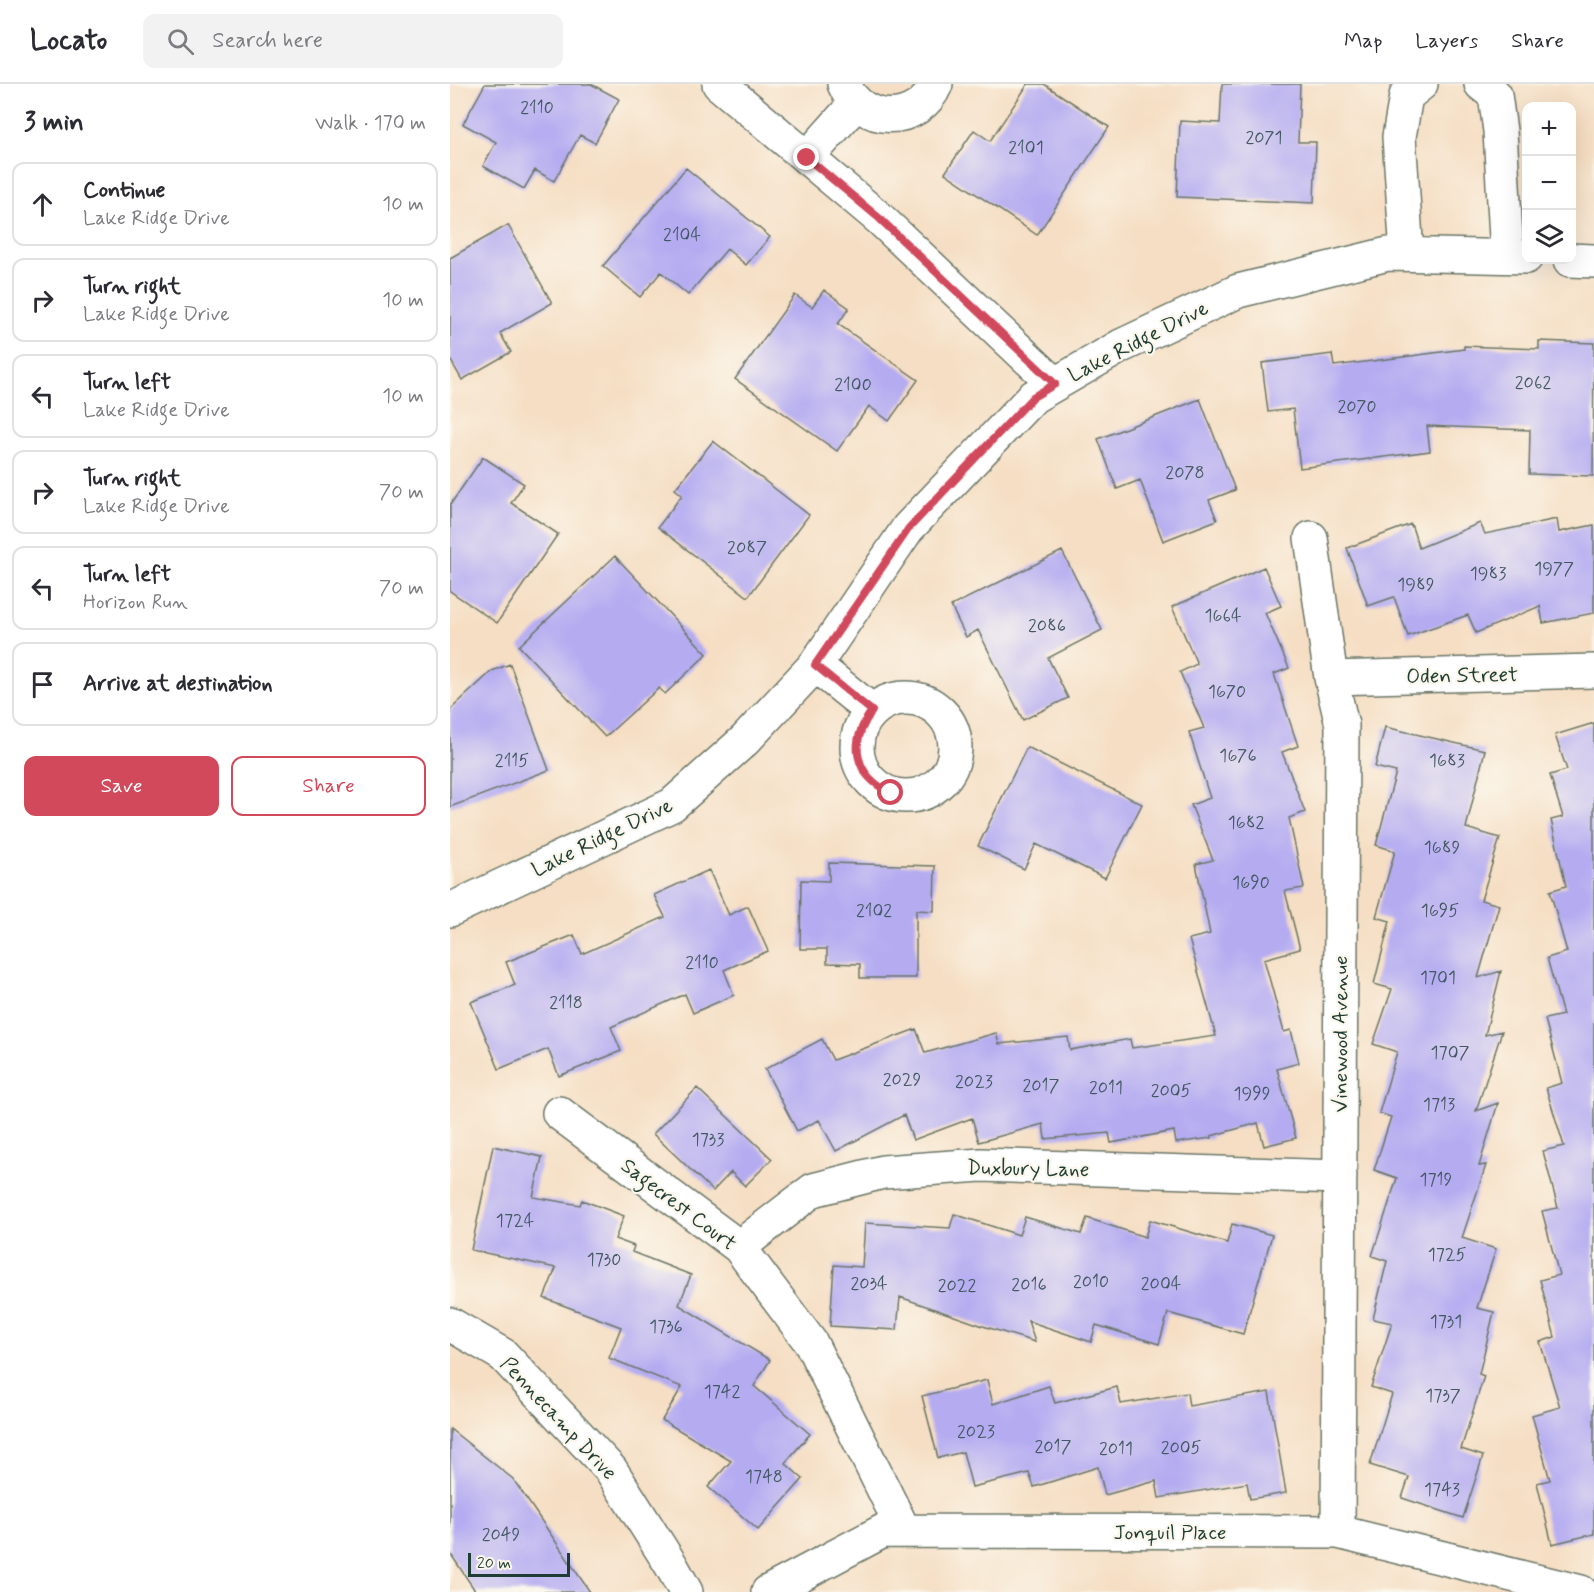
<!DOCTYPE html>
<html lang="en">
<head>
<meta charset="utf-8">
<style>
  :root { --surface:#fff; --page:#f2f2f3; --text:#2b2b33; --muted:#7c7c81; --line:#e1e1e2; --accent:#d1495b }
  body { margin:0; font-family:Mynerve,sans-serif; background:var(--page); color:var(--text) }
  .controls { position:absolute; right:18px; top:18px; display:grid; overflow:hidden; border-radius:12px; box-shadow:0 6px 24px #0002 }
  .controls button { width:54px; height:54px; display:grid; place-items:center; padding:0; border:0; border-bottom:2px solid var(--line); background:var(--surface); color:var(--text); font:30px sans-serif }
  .scale { position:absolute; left:18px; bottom:15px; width:102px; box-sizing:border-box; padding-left:6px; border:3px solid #1f3d34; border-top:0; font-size:16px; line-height:21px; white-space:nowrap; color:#1f3d34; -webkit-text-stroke:4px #fbf7ec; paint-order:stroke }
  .stop { position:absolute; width:18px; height:18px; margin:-14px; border:4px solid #d1495b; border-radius:50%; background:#fff }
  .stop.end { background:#d1495b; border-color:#fff; box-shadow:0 2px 6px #0008 }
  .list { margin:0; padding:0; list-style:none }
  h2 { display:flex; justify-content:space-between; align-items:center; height:78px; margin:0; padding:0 24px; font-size:26px }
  h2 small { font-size:20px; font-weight:400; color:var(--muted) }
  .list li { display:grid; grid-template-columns:39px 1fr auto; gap:18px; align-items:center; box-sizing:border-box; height:84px; margin:0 12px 12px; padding:0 12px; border:2px solid var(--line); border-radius:12px }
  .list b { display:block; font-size:22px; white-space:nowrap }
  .list p { margin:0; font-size:20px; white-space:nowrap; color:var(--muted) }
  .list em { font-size:20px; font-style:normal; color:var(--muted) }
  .actions { display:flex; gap:12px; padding:18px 24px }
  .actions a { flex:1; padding:14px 0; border:2px solid var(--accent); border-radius:12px; text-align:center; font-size:21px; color:var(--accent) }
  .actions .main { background:var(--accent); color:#fff }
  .icon { flex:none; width:33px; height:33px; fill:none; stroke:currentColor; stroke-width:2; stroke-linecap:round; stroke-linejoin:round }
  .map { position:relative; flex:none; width:1144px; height:1508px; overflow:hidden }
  header { display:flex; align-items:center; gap:36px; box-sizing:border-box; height:84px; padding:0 30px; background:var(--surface); border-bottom:2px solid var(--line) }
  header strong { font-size:28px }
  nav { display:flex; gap:33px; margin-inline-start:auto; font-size:21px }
  .search { width:420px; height:54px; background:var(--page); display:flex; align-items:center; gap:15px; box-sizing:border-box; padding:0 21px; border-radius:12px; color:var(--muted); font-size:22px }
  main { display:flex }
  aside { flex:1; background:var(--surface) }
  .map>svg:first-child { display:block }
  .building { fill:#b4abf1 }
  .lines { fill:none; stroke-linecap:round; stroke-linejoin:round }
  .minor-casing { stroke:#6a7566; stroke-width:36 }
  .minor { stroke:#fff; stroke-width:33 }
  .route { stroke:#d1495b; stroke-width:8 }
  .labels { text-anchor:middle; stroke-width:4.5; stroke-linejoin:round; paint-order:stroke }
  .number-label { font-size:18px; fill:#445863 }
  .street-label { font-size:21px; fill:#1f3d34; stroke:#fbf7ec }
</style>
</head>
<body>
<header>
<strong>Locato</strong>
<div class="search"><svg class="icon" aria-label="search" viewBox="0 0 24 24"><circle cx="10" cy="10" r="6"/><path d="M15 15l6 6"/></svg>Search here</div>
<nav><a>Map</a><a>Layers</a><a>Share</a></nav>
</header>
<main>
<aside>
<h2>3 min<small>Walk · 170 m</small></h2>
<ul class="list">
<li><svg class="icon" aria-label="ahead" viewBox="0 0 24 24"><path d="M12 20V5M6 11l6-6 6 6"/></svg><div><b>Continue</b><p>Lake Ridge Drive</p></div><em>10 m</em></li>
<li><svg class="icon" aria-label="right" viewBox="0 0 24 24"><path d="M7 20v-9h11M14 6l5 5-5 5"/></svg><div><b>Turn right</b><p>Lake Ridge Drive</p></div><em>10 m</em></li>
<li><svg class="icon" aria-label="left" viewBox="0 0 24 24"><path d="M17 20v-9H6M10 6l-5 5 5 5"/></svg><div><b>Turn left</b><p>Lake Ridge Drive</p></div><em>10 m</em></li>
<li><svg class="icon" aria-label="right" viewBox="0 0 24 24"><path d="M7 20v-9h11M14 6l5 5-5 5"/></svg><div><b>Turn right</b><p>Lake Ridge Drive</p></div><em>70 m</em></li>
<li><svg class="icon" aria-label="left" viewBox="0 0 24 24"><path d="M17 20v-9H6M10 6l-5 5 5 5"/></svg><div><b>Turn left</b><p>Horizon Run</p></div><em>70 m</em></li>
<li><svg class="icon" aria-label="arrive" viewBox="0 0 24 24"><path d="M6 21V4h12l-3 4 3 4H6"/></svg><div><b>Arrive at destination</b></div></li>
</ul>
<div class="actions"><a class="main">Save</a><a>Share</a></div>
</aside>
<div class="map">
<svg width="1144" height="1508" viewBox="0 0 1144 1508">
  <rect width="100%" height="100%" fill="#fbf7ec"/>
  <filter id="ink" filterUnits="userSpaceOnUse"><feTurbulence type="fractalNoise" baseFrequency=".0167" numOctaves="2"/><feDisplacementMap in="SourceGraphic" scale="12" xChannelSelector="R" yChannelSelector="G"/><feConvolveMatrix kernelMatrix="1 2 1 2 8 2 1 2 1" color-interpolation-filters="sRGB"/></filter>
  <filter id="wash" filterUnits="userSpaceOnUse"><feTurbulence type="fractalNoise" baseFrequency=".008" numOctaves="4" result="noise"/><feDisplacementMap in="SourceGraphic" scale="24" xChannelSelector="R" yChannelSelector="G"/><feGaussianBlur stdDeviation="1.35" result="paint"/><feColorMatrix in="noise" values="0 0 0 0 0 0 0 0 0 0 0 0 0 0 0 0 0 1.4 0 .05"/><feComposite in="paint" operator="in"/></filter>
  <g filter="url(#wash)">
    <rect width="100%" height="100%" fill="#f5dec3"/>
    <g id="blocks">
      <!-- building -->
      <path class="building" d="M35 0H141L169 15 145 59 130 51 104 97 85 86 74 105 33 82 46 58 13 40Z
        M578 0H594L659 43 587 151 495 89 524 46 540 57Z
        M772 0H850L848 58H866L864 119 727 113 730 37 770 39Z
        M236 84 320 153 296 181 277 165 238 211 211 188 190 213 153 182Z
        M58 141 102 219 50 249 61 268 12 296 0 275V174Z
        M374 206 399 224 388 240 468 296 439 337 419 322 387 367 285 295 345 211 362 223Z
        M1089 257 1144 259 1143 392 1079 390 1080 346 977 342 980 367 850 384 843 325 818 328 812 279 882 270 884 282 1014 265V262L1089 265Z
        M750 315 785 406 759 416 767 436 713 457 690 396 667 405 648 355Z
        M263 357 359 431 298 513 208 443 232 411 225 405Z
        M33 373 74 400 61 419 108 450 47 539 0 507V421Z
        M1107 435 1109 448 1144 441V529L1093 539 1090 522 1026 549 1018 531 958 552 944 513 918 522 897 464 961 440 969 464 1030 439 1035 450Z
        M612 467 652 546 598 574 618 614 573 636 528 546 516 553 501 522Z
        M165 472 257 570 215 610 209 604 155 653 69 562Z
        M814 483 831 522 815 529 839 584 824 590 848 662 832 668 855 728 839 734 854 804 835 807 850 865 814 875 834 948 841 946 849 979 827 985 846 1054 814 1062 808 1039 761 1052 762 1054 726 1059 724 1047 661 1059 659 1049 595 1055 593 1040 529 1058 522 1034 463 1056 454 1031 386 1067 369 1036 347 1047 315 985 372 955 383 976 466 945 475 969 546 949 549 960 618 953 620 966 680 955 682 964 766 952 739 855 760 850 746 780 763 776 741 721 760 714 739 648 754 644 730 588 747 580 722 523Z
        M60 580 99 686 0 723V626L42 587Z
        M1144 639V1450L1102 1460 1087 1399 1100 1396 1082 1331 1110 1323 1090 1258 1105 1253 1090 1196 1109 1191 1092 1127 1108 1124 1093 1067 1114 1062 1096 1004 1112 999 1095 935 1113 931 1097 874 1117 868 1100 807 1116 802 1101 736 1113 733 1100 691 1117 686 1105 651Z
        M935 643 1035 666 1016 744 1050 754 1031 816 1049 821 1028 894 1051 887 1035 951 1052 947 1026 1027 1048 1019 1029 1082 1036 1081 1012 1154 1046 1165 1027 1224 1044 1228 1029 1290 1034 1292 1011 1365 1033 1372 1013 1434 952 1414 959 1393 920 1381 942 1310 921 1303 942 1239 923 1235 937 1177 922 1172 947 1094 924 1086 941 1033 929 1029 947 968 923 960 942 905 924 900 940 837 926 833 945 767 926 761 946 688 925 683Z
        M577 663 692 720 655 794 586 760 574 785 528 762Z
        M379 779 485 782 484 827 466 826V894H410V880L377 879V865H350L351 796 379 797Z
        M259 786 279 831 298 822 318 867 274 886 284 911 243 929 235 910 161 943 171 967 109 992 98 965 49 985 21 918 65 901 56 878 124 851 132 870 215 833 204 811Z
        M247 1004 322 1075 295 1102 281 1088 263 1107 203 1050Z
        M43 1062 92 1073 83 1113 130 1121 132 1116 174 1132 165 1155 184 1162 182 1168 241 1191 229 1221 320 1276 304 1302 360 1350 335 1379 353 1395 308 1446 258 1403 281 1377 212 1336 232 1303 159 1274 171 1243 94 1214 106 1184 21 1166Z
        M504 1130 569 1151 575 1133 631 1150 637 1134 695 1153 700 1136 777 1159 782 1140 822 1151 793 1250 718 1229 709 1260 646 1241 641 1258 578 1237 585 1258 533 1242 450 1213 447 1246 380 1242 384 1181 412 1183 415 1139 500 1144Z
        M537 1296 543 1320 599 1302 605 1319 667 1303 671 1320 737 1309 739 1322 819 1308 836 1409 800 1415 797 1399 709 1414 706 1397 655 1411 648 1383 584 1403 579 1389 522 1403 513 1368 488 1374 472 1312Z
        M0 1345 63 1395 140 1508H26L0 1469Z"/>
    </g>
  </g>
  <g filter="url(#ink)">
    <use href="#blocks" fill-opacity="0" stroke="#6a7566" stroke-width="1.5"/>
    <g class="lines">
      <defs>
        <path id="minor" d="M269 0 429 134 605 300
          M394 0C411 42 469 42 486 0
          M1031 0 1045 11 1050 47 1057 172
          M357 74 406 19
          M957 170 949 53 956 12 971 0
          M1120 176 1144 177
          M861 454 881 594 892 641 888 1448
          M365 581 422 627
          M881 594 1144 587
          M407 663a49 49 0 1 1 98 0a49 49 0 1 1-98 0Z
          M0 826 222 721 295 656 365 581 458 444 583 313 671 262 788 207 938 170 1076 173
          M109 1029 289 1163 361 1259 454 1447
          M289 1163 363 1106 433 1088 531 1081 890 1093
          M0 1240 53 1271 161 1386 221 1481 236 1508
          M318 1508 433 1447 888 1448 1131 1508"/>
      </defs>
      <!-- minor casing -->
      <use href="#minor" class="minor-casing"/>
      <!-- minor -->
      <use href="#minor" class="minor"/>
    </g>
  </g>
  <g class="lines" filter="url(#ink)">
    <!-- route -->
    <path class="route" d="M357 74 429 134 605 300 583 313 459 444 365 581 422 627C398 659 404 691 441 709"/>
  </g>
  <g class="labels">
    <!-- number labels -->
    <g class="number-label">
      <text x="87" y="29">2110</text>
      <text x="814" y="59">2071</text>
      <text x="576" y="69">2101</text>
      <text x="232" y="156">2104</text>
      <text x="1083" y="304">2062</text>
      <text x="403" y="306">2100</text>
      <text x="907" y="328">2070</text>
      <text x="735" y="394">2078</text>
      <text x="297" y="469">2087</text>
      <text x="1104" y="490">1977</text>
      <text x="1038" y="495">1983</text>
      <text x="966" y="506">1989</text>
      <text x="773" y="537">1664</text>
      <text x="597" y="547">2086</text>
      <text x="777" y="613">1670</text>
      <text x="788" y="677">1676</text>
      <text x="62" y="682">2115</text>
      <text x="997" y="682">1683</text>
      <text x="796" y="744">1682</text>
      <text x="992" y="769">1689</text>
      <text x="801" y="804">1690</text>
      <text x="424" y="832">2102</text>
      <text x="990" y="832">1695</text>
      <text x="252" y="884">2110</text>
      <text x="988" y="899">1701</text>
      <text x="116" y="924">2118</text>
      <text x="1000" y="974">1707</text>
      <text x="452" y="1001">2029</text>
      <text x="524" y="1003">2023</text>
      <text x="591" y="1007">2017</text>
      <text x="656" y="1009">2011</text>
      <text x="721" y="1012">2005</text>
      <text x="802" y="1015">1999</text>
      <text x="989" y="1026">1713</text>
      <text x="258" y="1061">1733</text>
      <text x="986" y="1101">1719</text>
      <text x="65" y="1142">1724</text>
      <text x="997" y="1176">1725</text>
      <text x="154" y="1181">1730</text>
      <text x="641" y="1203">2010</text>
      <text x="419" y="1205">2034</text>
      <text x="711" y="1205">2004</text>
      <text x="579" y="1206">2016</text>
      <text x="507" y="1207">2022</text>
      <text x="996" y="1243">1731</text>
      <text x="216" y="1248">1736</text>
      <text x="272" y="1313">1742</text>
      <text x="993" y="1317">1737</text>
      <text x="526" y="1353">2023</text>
      <text x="603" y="1368">2017</text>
      <text x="731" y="1369">2005</text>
      <text x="666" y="1370">2011</text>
      <text x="314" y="1398">1748</text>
      <text x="992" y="1411">1743</text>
      <text x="51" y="1456">2049</text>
    </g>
    <!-- street labels -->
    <g class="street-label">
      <text transform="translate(688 257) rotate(-27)" y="7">Lake Ridge Drive</text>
      <text transform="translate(1012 591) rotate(-1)" y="7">Oden Street</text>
      <text transform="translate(152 753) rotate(-26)" y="7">Lake Ridge Drive</text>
      <text transform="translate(890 950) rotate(-90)" y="7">Vinewood Avenue</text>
      <text transform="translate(578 1084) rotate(1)" y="7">Duxbury Lane</text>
      <text transform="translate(229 1120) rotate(37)" y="7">Sagecrest Court</text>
      <text transform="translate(109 1334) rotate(47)" y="7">Pennecamp Drive</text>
      <text x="720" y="1455">Jonquil Place</text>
    </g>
  </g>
</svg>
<div class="controls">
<button>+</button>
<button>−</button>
<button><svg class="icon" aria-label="layers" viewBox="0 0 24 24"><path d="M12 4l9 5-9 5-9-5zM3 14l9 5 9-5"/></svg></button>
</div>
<div class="scale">20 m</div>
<div class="stop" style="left:441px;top:709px"></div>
<div class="stop end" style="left:357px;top:74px"></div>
</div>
</main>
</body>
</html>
